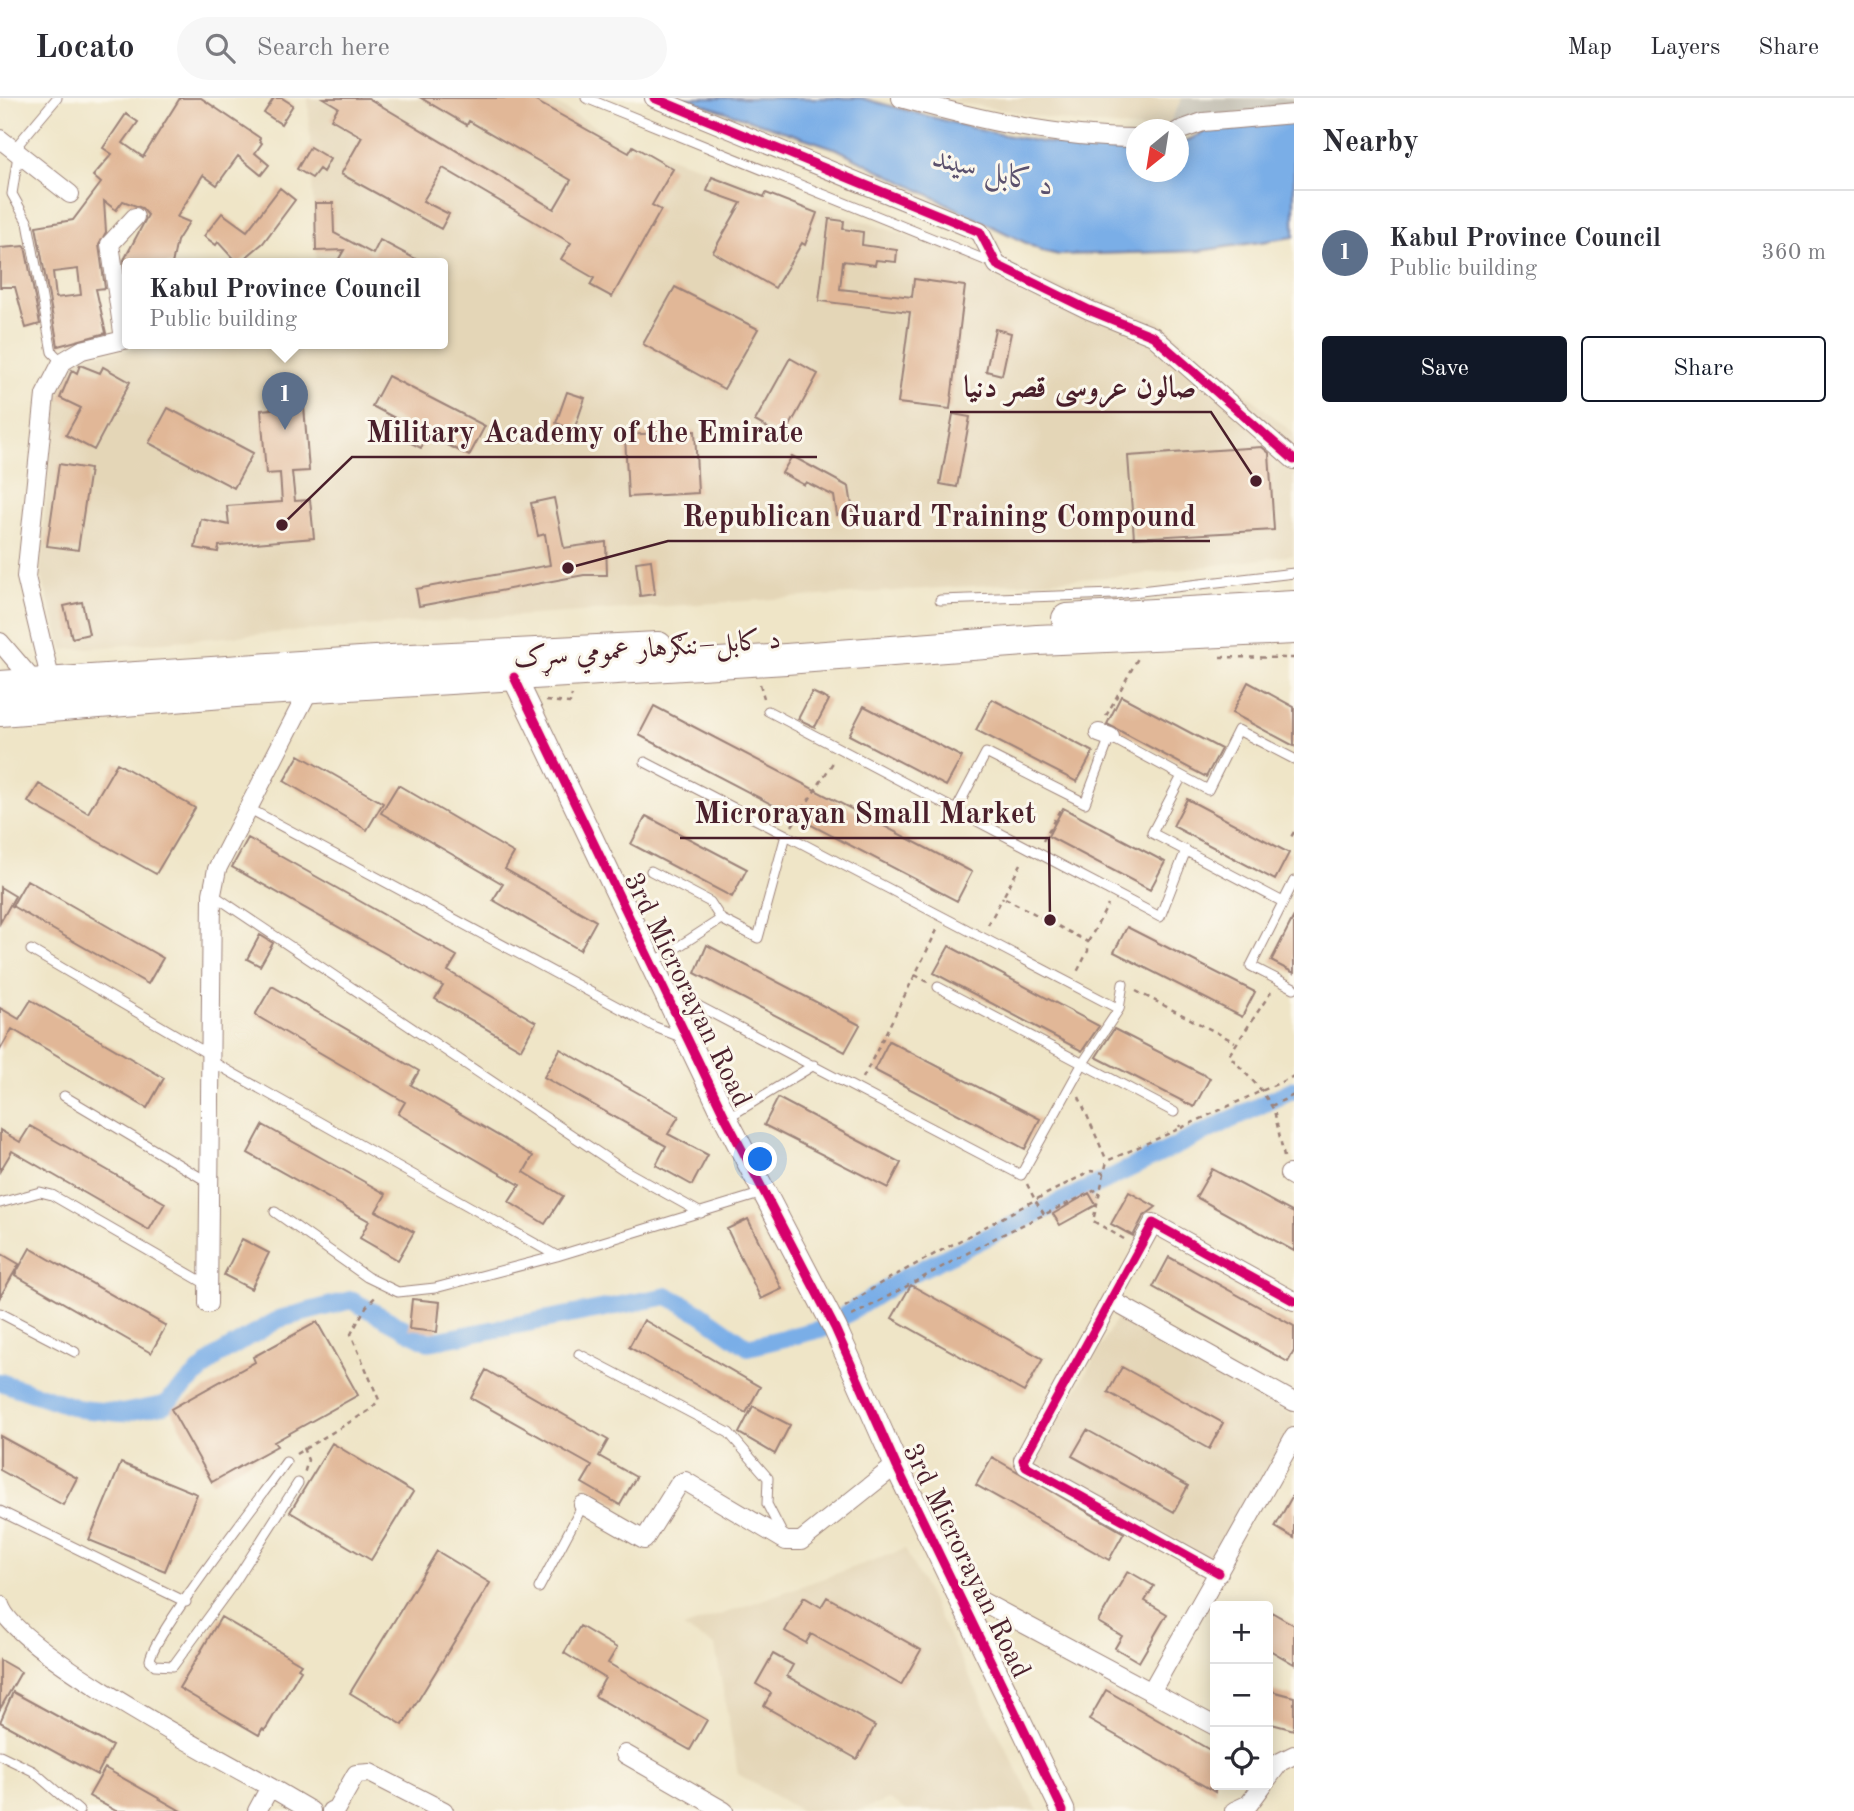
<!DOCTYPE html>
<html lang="en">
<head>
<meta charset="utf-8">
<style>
  :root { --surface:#fff; --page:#f7f7f7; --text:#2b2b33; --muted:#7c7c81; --line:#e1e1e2; --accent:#111827 }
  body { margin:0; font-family:"Old Standard TT",Amiri,serif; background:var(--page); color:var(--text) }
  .controls { position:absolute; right:21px; bottom:21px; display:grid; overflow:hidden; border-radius:7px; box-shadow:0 4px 18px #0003 }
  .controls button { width:63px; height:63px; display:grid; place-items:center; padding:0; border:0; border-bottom:2px solid var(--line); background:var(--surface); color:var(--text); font:35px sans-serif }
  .compass { position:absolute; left:1126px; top:21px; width:63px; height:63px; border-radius:50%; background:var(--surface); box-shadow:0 4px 18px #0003; rotate:210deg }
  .you { position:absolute; left:761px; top:1062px; width:24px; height:24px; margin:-18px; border:5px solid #fff; border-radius:50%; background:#1a73e8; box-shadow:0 0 0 10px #1a73e833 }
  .badge { display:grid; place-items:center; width:46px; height:46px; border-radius:50%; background:var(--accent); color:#fff; font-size:23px; font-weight:700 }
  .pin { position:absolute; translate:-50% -58px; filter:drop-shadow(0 2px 4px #0008) }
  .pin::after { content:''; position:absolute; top:37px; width:24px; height:21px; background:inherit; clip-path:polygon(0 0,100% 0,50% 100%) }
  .popup { position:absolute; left:122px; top:160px; width:326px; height:91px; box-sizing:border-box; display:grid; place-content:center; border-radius:7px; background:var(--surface); filter:drop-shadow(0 2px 5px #0005); font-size:23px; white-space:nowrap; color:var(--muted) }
  .popup b { font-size:26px; color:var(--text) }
  .popup::after { content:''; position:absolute; left:50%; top:100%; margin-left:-14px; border:14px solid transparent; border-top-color:var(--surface) }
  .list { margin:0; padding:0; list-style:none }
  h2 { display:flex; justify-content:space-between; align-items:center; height:91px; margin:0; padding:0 28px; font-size:30px }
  h2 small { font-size:23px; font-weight:400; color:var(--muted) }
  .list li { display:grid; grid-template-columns:46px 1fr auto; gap:21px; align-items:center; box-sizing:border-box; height:126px; padding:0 28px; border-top:2px solid var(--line) }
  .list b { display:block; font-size:26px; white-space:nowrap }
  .list p { margin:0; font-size:23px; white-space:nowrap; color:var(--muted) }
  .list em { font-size:23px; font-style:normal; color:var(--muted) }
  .actions { display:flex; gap:14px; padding:21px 28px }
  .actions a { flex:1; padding:16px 0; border:2px solid var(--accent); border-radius:7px; text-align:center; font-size:24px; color:var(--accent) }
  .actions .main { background:var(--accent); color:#fff }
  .icon { flex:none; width:38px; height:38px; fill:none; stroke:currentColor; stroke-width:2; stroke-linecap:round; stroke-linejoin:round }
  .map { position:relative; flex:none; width:1294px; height:1713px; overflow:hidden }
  header { display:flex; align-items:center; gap:42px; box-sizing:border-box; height:98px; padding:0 35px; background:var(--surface); border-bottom:2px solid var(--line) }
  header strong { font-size:33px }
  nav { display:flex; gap:38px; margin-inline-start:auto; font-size:24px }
  .search { width:490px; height:63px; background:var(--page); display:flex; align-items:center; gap:18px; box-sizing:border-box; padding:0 24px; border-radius:38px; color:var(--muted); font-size:26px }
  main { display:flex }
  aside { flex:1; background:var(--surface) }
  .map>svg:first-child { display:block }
  .built { fill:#e4d6b7 }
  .industrial { fill:#c8c4b8 }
  .water { fill:#7aaee7; stroke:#626689; stroke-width:2 }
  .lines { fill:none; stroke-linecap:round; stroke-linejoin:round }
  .canal { stroke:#7aaee7; stroke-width:18 }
  .building { fill:#e1b797; fill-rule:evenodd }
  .service-casing { stroke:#9c8279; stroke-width:11 }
  .minor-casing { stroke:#9c8279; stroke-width:20 }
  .tertiary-casing { stroke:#9c8279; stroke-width:25 }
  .trunk-casing { stroke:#9c8279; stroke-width:32 }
  .path { stroke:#9c8279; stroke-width:2.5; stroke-dasharray:5 5; stroke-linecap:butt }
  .service { stroke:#fff; stroke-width:9 }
  .minor { stroke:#fff; stroke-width:18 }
  .tertiary { stroke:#fff; stroke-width:23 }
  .trunk { stroke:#fff; stroke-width:30 }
  .cycleway-casing { stroke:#fbf7ec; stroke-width:13 }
  .cycleway { stroke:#d6006c; stroke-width:9 }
  .labels { text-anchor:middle; stroke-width:6; stroke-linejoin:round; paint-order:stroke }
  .street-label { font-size:28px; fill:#4a1f2b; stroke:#fbf7ec }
  .water-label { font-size:30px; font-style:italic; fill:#5b516d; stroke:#fbf7ec }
  .leader { fill:none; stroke:#4a1f2b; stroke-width:2.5 }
  .callout-dot { fill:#4a1f2b; stroke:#fbf7ec; stroke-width:2.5 }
  .callout-label { font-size:30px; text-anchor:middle; font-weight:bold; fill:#4a1f2b; stroke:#fbf7ec; stroke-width:6; stroke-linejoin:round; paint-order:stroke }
</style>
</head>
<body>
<header>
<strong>Locato</strong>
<div class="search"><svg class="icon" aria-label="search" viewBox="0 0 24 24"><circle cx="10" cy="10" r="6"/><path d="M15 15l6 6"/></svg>Search here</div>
<nav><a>Map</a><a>Layers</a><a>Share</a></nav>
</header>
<main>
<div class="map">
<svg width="1294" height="1713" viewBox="0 0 1294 1713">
  <rect width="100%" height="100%" fill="#fbf7ec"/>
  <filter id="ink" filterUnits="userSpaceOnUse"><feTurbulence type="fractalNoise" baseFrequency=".0143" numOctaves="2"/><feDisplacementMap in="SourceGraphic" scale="14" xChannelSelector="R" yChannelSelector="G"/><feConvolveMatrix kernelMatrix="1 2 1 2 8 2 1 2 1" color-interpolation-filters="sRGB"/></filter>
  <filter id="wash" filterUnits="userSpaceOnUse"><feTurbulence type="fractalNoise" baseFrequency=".00686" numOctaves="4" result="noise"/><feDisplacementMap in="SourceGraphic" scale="28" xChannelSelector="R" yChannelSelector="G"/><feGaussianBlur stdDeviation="1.57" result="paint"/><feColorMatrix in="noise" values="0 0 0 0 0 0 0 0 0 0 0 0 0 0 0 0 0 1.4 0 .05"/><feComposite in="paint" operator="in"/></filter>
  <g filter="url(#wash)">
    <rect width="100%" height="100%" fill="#efe5c7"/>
    <!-- built -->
    <path class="built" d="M308 0H546L618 42 1156 220 1294 336V457L1137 477 337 530 63 552 40 474 55 297 64 271 81 258 164 246H442V166H316Z
      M932 0H1182L1168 28 1157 32 1079 25Z
      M1117 1219 1294 1318V1327L1217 1465 1036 1364Z
      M905 1451 1038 1713H907L889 1702 858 1713H801L738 1676 715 1548 683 1530Z"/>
    <!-- industrial -->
    <path class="industrial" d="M1182 0H1294V6L1168 28Z"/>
    <!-- water -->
    <path class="water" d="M684 0H861L984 33 1041 44 1136 55V74H1178L1179 47 1209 31 1294 23V139L1199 153 1059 157 1042 153 837 51Z"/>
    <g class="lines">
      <!-- canal -->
      <path class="canal" d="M0 1284 80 1311 122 1315 164 1307 217 1258 279 1221 351 1202 429 1244 668 1198 700 1215 748 1249 825 1230 907 1178 1294 991"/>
    </g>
    <g id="blocks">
      <!-- building -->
      <path class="building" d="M180 0H201L260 40 259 42 262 45 255 55 269 67 261 77 238 58 217 87 203 77 177 119 189 124 177 143 172 166H128V187L124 162 148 117 142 110 123 103 116 112 104 103 106 134 99 147 105 190 96 191 106 235 58 248 36 128 73 122 101 85 93 78 112 56 103 50 126 16 138 24 123 45 143 59ZM78 171 81 197 56 200 53 174Z
        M274 0H282L293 7 281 26 264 15Z
        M323 0H368L554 111 571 82 469 23 467 27 421 0H530L629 55 633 48 673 71 652 107 661 112 612 199 590 187 594 180 561 161 571 145 443 70 423 103 449 116 441 131 341 76 362 39 331 21 338 9Z
        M310 49 330 61 323 74 319 71 312 80 297 71Z
        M712 79 764 99 766 95 817 115 805 147 802 145 775 190 713 154 741 105 707 93Z
        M280 90 295 102 263 145 238 166 218 144 216 147 204 138 222 115 247 133Z
        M315 105H333L334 135 373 156 380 142 425 166H336L344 152 316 153Z
        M829 121 844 123 843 131 863 134 862 147 897 152 896 164 876 162 875 167 843 163 840 191 912 199 914 181 965 188 950 311 898 305 910 214 819 203Z
        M25 148 40 226 26 230 15 189H0V150Z
        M675 189 758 231 724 291 643 246Z
        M995 231 1011 235 1002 277 986 273Z
        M790 260 818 276 784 339 755 323Z
        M80 267 100 275 103 269 130 284 94 352 66 337 81 310 60 300 72 272 77 275Z
        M388 278 485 328 469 358 428 337 421 350 407 343 414 330 372 308Z
        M567 294 585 300 574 332 556 325Z
        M304 308 309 373 292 374 295 403 310 402 314 440 219 448 218 454 195 450 201 421 229 427 227 408 282 404 280 375 266 376 261 312Z
        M168 310 253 355 234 390 149 345Z
        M953 316 970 319 957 389 940 386Z
        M695 333 698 395 628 399 625 337Z
        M1262 349 1269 355 1274 432 1134 440 1128 358Z
        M792 358 849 389 853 414 837 417 834 398 806 384 804 387 782 375Z
        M59 366 90 371 78 452 47 448Z
        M554 400 564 450 606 444 607 477H584L419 508 416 491 550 467 545 436 538 438 531 405Z
        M651 462 655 496 640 498 636 464Z
        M82 504 89 536 72 540 64 508Z
        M1248 584 1294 609V648L1232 615Z
        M812 594 829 602 815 629 798 621Z
        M1121 598 1221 651 1206 679 1107 626Z
        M992 601 1093 654 1077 684 976 632Z
        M654 608 972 774 957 803 639 637Z
        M864 608 962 659 946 688 849 637Z
        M299 657 383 705 367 732 284 683Z
        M117 665 195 710 156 776 28 704 39 686 88 715Z
        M398 687 514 755 505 771 596 823 580 852 493 802 503 786 381 715Z
        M1187 701 1289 755 1275 782 1173 728Z
        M1063 710 1165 764 1150 792 1048 738Z
        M646 718 747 771 732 799 631 746Z
        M248 740 457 858 448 873 536 924 521 951 435 901 443 888 232 769Z
        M27 782 163 860 148 886 12 808Z
        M0 789 15 798 0 825Z
        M1294 818V875L1271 863Z
        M1127 829 1255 894 1242 919 1114 854Z
        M260 837 273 845 260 868 247 861Z
        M707 847 860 927 845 954 695 875Z
        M949 848 1099 928 1082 953 934 875Z
        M272 888 419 973 411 987 533 1058 524 1074 563 1098 545 1126 509 1104 520 1087 398 1016 405 1004 255 917Z
        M31 902 164 980 147 1010 12 931 0 952V910L19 921Z
        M1114 931 1210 980 1194 1009 1096 959Z
        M889 943 1040 1021 1025 1051 874 972Z
        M560 951 679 1018 668 1036 708 1057 692 1087 656 1067 666 1048 544 979Z
        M778 1000 901 1065 888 1090 764 1027Z
        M263 1027 386 1096 376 1113 414 1134 398 1162 360 1140 369 1123 248 1055Z
        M30 1028 165 1105 149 1132 12 1053 0 1073V1032L20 1044Z
        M1212 1071 1294 1115V1153L1196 1099Z
        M1129 1094 1156 1109 1143 1119 1133 1138 1111 1126Z
        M1089 1095 1096 1107 1060 1127 1053 1116Z
        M748 1121 782 1191 761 1201 727 1131Z
        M242 1141 269 1155 251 1191 224 1177Z
        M30 1150 166 1228 151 1255 15 1177Z
        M0 1155 19 1166 0 1199Z
        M1169 1159 1294 1228V1253L1288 1264 1153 1189Z
        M911 1187 1043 1261 1024 1294 892 1220Z
        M412 1201 440 1204 437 1234 409 1231Z
        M644 1222 760 1289 746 1315 629 1249Z
        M317 1224 358 1297 274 1344 277 1348 212 1384 171 1311 255 1264 253 1259Z
        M1122 1269 1223 1325 1209 1351 1108 1294Z
        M486 1272 608 1342 599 1358 636 1379 620 1407 582 1385 592 1368 471 1300Z
        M753 1308 790 1327 775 1356 739 1335Z
        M1087 1332 1188 1388 1174 1414 1072 1358Z
        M0 1338 77 1380 63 1407 0 1372Z
        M332 1345 413 1394 371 1462 290 1414Z
        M992 1359 1124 1435 1109 1462 976 1387Z
        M121 1365 197 1396 165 1473 89 1442Z
        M1294 1395V1440L1275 1429Z
        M437 1453 490 1485 403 1627 350 1595Z
        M1128 1473 1154 1488 1145 1503 1167 1516 1139 1564 1115 1550 1122 1538 1098 1524Z
        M804 1499 821 1509 827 1499 921 1552 901 1587 811 1536 806 1545 785 1533Z
        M1268 1512 1294 1527V1566L1268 1551Z
        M221 1519 301 1566 298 1570 301 1572 265 1632 262 1631 259 1637 179 1590Z
        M580 1528 617 1550 608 1565 707 1622 690 1652 595 1598 605 1580 564 1555Z
        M773 1556 793 1567 787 1578 875 1628 857 1661 764 1608 771 1595 756 1586Z
        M0 1562 21 1574 0 1611Z
        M1106 1592 1215 1655V1694L1089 1622Z
        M1268 1592 1294 1599V1632L1268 1625Z
        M13 1594 112 1648 97 1677 0 1624Z
        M105 1670 181 1713H116L89 1698Z"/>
    </g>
  </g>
  <g filter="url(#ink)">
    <use href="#blocks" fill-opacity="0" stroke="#9c8279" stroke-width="2"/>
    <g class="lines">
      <defs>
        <path id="service" d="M57 0 20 44 12 96 28 125 52 254 62 264
          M586 0 995 166
          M940 502 1115 496 1294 475
          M768 613 956 712 986 655 1085 705 1110 639 1182 678 1152 735 1283 804
          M645 664 786 737 758 840 721 821
          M1182 678 1208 692 1238 632 1294 661
          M248 710 655 929 681 939
          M956 712 1160 819 1186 752
          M786 737 1119 911
          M651 773 710 804 721 821 653 865
          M1294 783 1251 868 1294 890
          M212 796 624 1072 701 1115
          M31 852 210 957
          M938 889 1174 1014
          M670 893 1021 1077 1083 965 1119 911 1123 886
          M211 963 557 1158
          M64 998 208 1084
          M727 1020 814 967
          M0 1105 40 1094 52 1097 208 1187
          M275 1114 367 1179 398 1194 435 1190 557 1158 763 1095
          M0 1215 75 1254
          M579 1256 729 1335 768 1380 767 1406 784 1439
          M286 1364C264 1395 152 1538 150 1562L155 1567 173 1568 234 1485 298 1385
          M0 1413 186 1504
          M539 1490 583 1407
          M0 1657 33 1673 79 1713"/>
        <path id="minor" d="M654 0 980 134 997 167 1089 212 1153 238 1294 362
          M901 0C977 21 1057 40 1136 40
          M1178 33 1203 24 1294 16
          M0 41 70 96
          M124 241 110 146 135 119
          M0 544 35 585
          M51 584 26 479 45 297 62 264 82 252 128 241
          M1099 635 1110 639
          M1289 1076 1294 1079
          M1111 1202 1294 1304
          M208 1206 212 796 217 771 310 590
          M583 1407 644 1442 679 1386 685 1383 786 1443H801L896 1367
          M1219 1475 1026 1368 1023 1362 1153 1125 1294 1203
          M955 1489 1215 1628
          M0 1507C14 1552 220 1661 270 1689L257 1713
          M1152 1592 1294 1339
          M625 1656 724 1713
          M1268 1680 1280 1664 1294 1657
          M270 1689 311 1713
          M331 1713 336 1711 356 1676 370 1675 444 1713
          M1234 1713 1249 1706 1263 1687"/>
        <path id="tertiary" d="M514 579 726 1021 835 1230 896 1367 1063 1713"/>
        <path id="trunk" d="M1067 521 1294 508
          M0 588 391 562 658 549
          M0 613 248 593 786 561 1037 542 1294 531"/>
      </defs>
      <!-- service casing -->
      <use href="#service" class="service-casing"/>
      <!-- minor casing -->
      <use href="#minor" class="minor-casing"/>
      <!-- tertiary casing -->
      <use href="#tertiary" class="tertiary-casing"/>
      <!-- trunk casing -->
      <use href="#trunk" class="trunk-casing"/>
      <!-- path -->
      <path class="path" d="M1220 559 1294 560
        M760 586 764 600
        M546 603 570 605 572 597
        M1106 618 1138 560
        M792 728 834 663
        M1294 734 1291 739 1294 741
        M1043 743 1062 708
        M1021 766 1003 799 1088 844V853L1076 876
        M988 827 1003 799
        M1088 844 1108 807
        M928 884 915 877 938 830
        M1136 893 1235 944
        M1271 894 1229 957 1262 993 1274 1012 1284 1059
        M863 980 915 877
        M1079 999 1107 1063
        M1271 1008 1294 997
        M1181 1030 1294 978
        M1027 1086 1035 1102 1091 1073 1104 1075
        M1124 1141 1093 1123 1107 1063 1181 1030 1179 1027
        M845 1209 881 1185 1035 1102 1044 1116
        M852 1218 997 1139 1100 1090
        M303 1350 308 1362 304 1376
        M296 1356 370 1312 379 1302 351 1236 366 1209 376 1198"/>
      <!-- service -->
      <use href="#service" class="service"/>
      <!-- minor -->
      <use href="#minor" class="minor"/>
      <!-- tertiary -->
      <use href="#tertiary" class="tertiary"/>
      <!-- trunk -->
      <use href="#trunk" class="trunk"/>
      <defs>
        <path id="cycleway" d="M654 0 980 134 997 167 1089 212 1153 238 1294 362
          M514 579 726 1021 835 1230 896 1367 1063 1713
          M1219 1475 1026 1368 1023 1362 1153 1125 1294 1203"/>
      </defs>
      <!-- cycleway casing -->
      <use href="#cycleway" class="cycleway-casing"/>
      <!-- cycleway -->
      <use href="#cycleway" class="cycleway"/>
    </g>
  </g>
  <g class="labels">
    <!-- street labels -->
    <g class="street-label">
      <text transform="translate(647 549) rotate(-4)" y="10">د کابل–ننګرهار عمومي سړک</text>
      <text transform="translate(689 891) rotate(64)" y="10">3rd Microrayan Road</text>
      <text transform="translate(968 1462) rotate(64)" y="10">3rd Microrayan Road</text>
    </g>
    <!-- water labels -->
    <g class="water-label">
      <text transform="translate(994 73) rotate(14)" y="10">د کابل سيند</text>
    </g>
  </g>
  <!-- callouts -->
  <path class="leader" d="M1256 383L1211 314H950M282 427L352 359H817M568 470L668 443H1210M1050 822L1049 740H680"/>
  <g class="callout-dot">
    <circle cx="1256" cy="383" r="7"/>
    <circle cx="282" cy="427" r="7"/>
    <circle cx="568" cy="470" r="7"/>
    <circle cx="1050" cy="822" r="7"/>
  </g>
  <g class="callout-label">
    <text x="1080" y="299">صالون عروسی قصر دنیا</text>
    <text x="585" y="344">Military Academy of the Emirate</text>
    <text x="939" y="428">Republican Guard Training Compound</text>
    <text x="865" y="725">Microrayan Small Market</text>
  </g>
</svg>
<div class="controls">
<button>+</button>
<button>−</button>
<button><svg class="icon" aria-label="locate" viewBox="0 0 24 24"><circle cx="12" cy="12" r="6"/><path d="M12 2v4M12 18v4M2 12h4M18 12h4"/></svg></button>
</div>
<svg class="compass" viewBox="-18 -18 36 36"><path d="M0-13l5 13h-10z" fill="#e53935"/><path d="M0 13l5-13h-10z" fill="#7c7c81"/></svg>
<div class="you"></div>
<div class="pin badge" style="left:285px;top:332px;background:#5c6f8a">1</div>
<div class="popup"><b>Kabul Province Council</b>Public building</div>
</div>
<aside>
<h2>Nearby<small></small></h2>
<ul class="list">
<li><span class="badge" style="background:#5c6f8a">1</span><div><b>Kabul Province Council</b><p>Public building</p></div><em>360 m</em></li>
</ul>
<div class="actions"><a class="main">Save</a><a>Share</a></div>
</aside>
</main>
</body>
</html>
